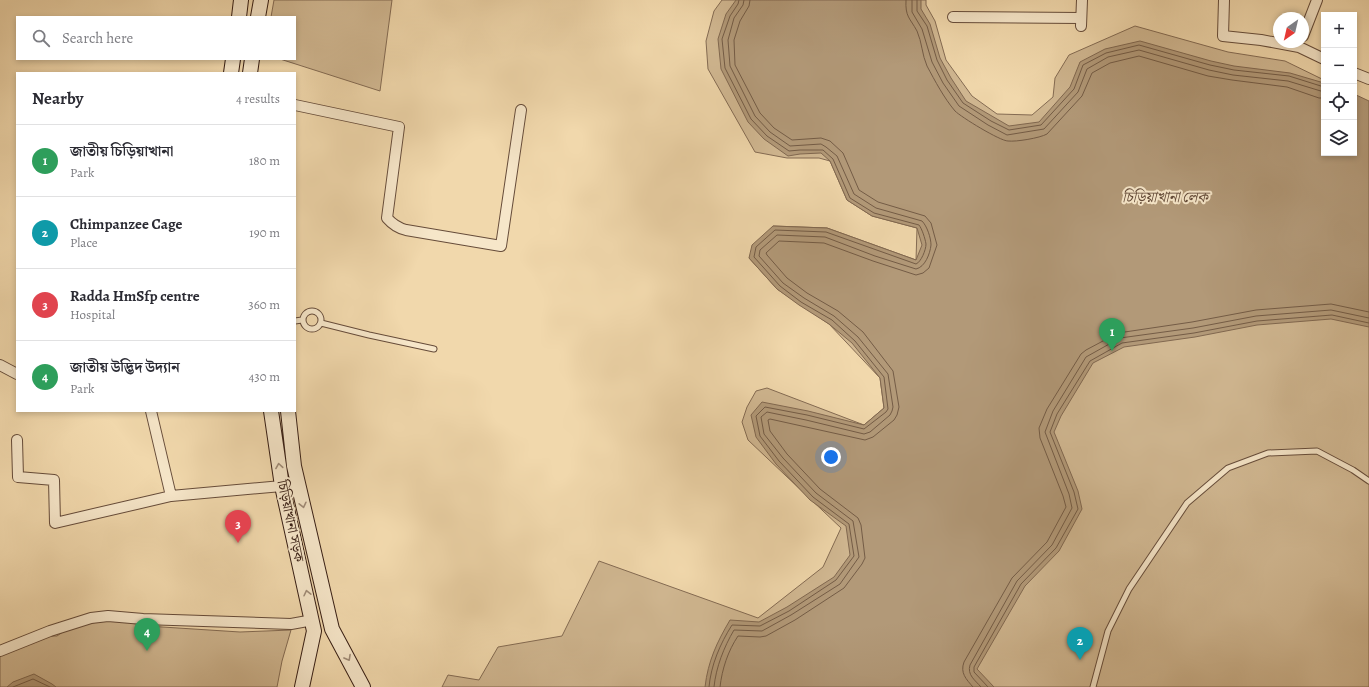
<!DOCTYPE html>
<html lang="en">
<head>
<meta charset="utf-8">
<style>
  :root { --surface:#fff; --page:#f2f2f3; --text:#2b2b33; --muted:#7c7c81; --line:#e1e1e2; --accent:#8f2418 }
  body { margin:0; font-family:Alegreya,"Noto Serif Bengali",serif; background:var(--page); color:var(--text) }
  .controls { position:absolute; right:12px; top:12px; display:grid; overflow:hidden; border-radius:0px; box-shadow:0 2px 6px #0003 }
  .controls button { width:36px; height:36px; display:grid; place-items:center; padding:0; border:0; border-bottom:1px solid var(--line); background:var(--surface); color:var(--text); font:20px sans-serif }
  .compass { position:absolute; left:1273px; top:12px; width:36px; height:36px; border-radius:50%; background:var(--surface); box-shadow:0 2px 6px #0003; rotate:214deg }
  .you { position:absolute; left:831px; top:457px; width:14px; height:14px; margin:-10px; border:3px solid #fff; border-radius:50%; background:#1a73e8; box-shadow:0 0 0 6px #1a73e833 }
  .badge { display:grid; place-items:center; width:26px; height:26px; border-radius:50%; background:var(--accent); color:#fff; font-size:13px; font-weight:700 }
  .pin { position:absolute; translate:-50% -33px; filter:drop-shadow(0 1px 2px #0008) }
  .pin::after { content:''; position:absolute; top:21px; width:14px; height:12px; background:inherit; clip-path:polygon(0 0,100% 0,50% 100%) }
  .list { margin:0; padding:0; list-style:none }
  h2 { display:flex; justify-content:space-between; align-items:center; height:52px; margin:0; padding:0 16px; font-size:17px }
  h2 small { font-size:13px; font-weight:400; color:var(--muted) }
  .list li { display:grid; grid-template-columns:26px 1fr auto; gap:12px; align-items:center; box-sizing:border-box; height:72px; padding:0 16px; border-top:1px solid var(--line) }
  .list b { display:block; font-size:15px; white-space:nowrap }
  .list p { margin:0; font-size:13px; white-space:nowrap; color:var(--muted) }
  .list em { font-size:13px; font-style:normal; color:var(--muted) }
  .icon { flex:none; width:22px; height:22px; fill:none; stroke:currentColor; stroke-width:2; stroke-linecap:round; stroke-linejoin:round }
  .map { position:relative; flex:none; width:1369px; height:687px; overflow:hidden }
  .search { position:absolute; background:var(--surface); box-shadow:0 2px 6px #0003; left:16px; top:16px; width:280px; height:44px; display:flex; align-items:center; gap:10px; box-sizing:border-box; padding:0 14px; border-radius:0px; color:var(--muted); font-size:15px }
  .panel { position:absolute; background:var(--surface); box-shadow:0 2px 6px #0003; left:16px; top:72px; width:280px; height:340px; border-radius:0px }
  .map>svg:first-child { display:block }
  .green { fill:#d1b892; stroke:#846b53 }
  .water { fill:#b29978; stroke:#816850 }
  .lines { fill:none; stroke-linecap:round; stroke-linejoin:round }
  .shore { stroke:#745c46; stroke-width:1 }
  .lane-casing { stroke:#664c3a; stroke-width:7 }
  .street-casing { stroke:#664c3a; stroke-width:12 }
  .secondary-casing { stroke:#371e14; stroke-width:16 }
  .lane { stroke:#f6e6c9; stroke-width:5 }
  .street { stroke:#f6e6c9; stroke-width:10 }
  .secondary { stroke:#f6e6c9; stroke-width:14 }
  .oneway { stroke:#a08c78 }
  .labels { text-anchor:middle; stroke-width:4; stroke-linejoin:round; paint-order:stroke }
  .street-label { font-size:14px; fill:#371e14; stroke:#f6e6c9 }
  .water-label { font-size:15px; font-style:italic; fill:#624937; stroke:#f6e6c9 }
</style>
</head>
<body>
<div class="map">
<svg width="1369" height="687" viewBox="0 0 1369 687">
  <rect width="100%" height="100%" fill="#f1d8ac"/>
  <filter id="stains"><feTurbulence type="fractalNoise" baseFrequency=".005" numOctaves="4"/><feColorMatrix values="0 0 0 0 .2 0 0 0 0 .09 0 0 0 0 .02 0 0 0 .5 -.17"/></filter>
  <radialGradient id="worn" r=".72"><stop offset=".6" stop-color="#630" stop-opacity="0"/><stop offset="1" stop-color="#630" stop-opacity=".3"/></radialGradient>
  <!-- green -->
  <path class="green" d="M274 0H392L380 91 280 59H295V17H271Z
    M722 0H926V5L935 21 946 60 972 96 997 114 1032 115 1053 97 1055 78 1069 55 1135 26 1228 52 1285 61 1324 80V153H1354L1369 102V687H442L448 675 479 680 498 647 562 636 599 561 758 618 823 567 841 528 748 440 742 422 747 407 756 391 767 388 864 425 884 408 880 378 829 324 777 289 749 258 773 226 827 228 916 260 917 228 872 216 847 200 830 161 819 158H787L755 152 708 69 706 41 714 11Z
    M123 620 147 626 240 632 291 630 282 661 277 687H0V655L46 636H57C72 623 103 621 123 620Z"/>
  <!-- water -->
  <path class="water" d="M736 0H921V9L930 24 940 58 951 78 966 101 1009 126 1039 122 1070 87 1080 62 1105 49 1140 41 1211 61 1234 66 1290 73 1324 83V153H1354V94L1369 101V327L1331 319 1257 325 1195 337 1124 347 1093 363 1061 416 1054 432 1078 491 1082 509 1059 551 1025 586 977 669 994 687H705C708 661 717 642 730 620L759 622 787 607 834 577 850 555 846 526 810 500 776 464 756 437 751 415 762 402 808 411 864 425 884 408 880 378 852 343 829 324 799 305 777 289 749 258 752 245 773 226 827 228 916 260 922 245 917 228 872 216 847 200 830 161 821 153 800 154 788 156 764 139 748 122 721 69 718 39 726 14Z
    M34 674 52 684 56 687H7L13 682Z"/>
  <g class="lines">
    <!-- shore -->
    <path class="shore" d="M906 0C905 17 910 18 917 31 922 42 922 55 927 66 935 81 944 98 955 111 961 117 1000 141 1008 141 1016 142 1040 138 1047 134L1082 96 1092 73 1110 63 1139 56 1208 76 1232 80 1287 87 1319 98H1324
      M912 0V12L922 29 932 62 943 83 959 106 988 125 1007 135 1044 129 1078 92 1087 69 1108 57 1139 50 1209 70 1233 75 1288 81 1324 92
      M917 0V11L927 26 937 60 947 80 963 103 991 121 1009 130 1041 125 1074 89 1083 65 1106 53 1139 45 1210 65 1234 70 1289 76 1324 87
      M13 687 33 679 50 687
      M709 687C711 665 720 644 732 625L760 626 789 611 836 580 854 556 849 524 813 497 779 461 760 436 756 416 765 407 807 415 864 429 886 412 888 409 884 377 855 341 832 320 801 302 780 286 754 257 756 247 775 230 826 232 916 264C921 262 926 250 926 244 925 238 922 229 919 225L874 213 850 198 833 159 823 150H800L789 151 767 136 751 119 725 68 722 39 730 16 738 4 739 0
      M714 687C716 667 724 647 734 630L762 631 791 615 840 584 859 557 853 521 816 493 783 458 764 434 761 417 767 412 806 420 864 434 870 432 890 415 892 411 893 407 888 374 858 337 834 316 804 298 783 283 759 256 760 250 777 235 825 237 875 256 916 269C925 267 930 254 931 245 931 238 927 226 922 221L876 208 854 194 837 156 826 147 821 144 790 146 770 132 755 116 730 66 728 40 734 18 743 5 744 0
      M720 687C722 669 728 651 738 636L760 637 766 636 795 620 844 588 862 564 865 558 861 525 858 518 820 489 787 454 770 431 768 420 770 419 865 440 873 437 894 420 897 415 899 407 893 371 863 332 838 311 807 293 787 278 767 255 766 253 779 241 824 243 873 261 916 275 923 273 929 268 937 245 931 223 925 216 878 202 859 190 843 153 830 141 821 138 792 140 774 128 760 113 735 65 734 40 740 21 749 6 750 0
      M973 687C966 679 960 673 964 662L1012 578 1047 542 1066 507 1063 496 1040 438 1039 428 1047 409 1081 354 1086 350 1118 333 1192 322 1256 310 1331 304 1369 312
      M981 687C975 680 967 675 970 665L1017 581 1052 545 1072 508 1069 494 1045 432 1053 411 1086 357 1120 338 1193 328 1256 316 1331 310 1369 318
      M988 687 974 672V667L1021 584 1056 548 1078 509 1074 492 1050 432 1057 414 1090 361 1122 343 1194 333 1257 321 1332 315 1369 323"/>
    <defs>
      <path id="lane" d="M303 320a9 9 0 1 1 18 0a9 9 0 1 1-18 0Z
        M295 321 302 320
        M321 323 369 335 434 349
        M1093 687 1108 631 1129 589 1187 503 1228 468 1268 453 1317 451 1353 470 1369 481"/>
      <path id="street" d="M1224 0 1223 36 1261 40 1299 47 1324 59
        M953 17 1081 18
        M1081 26 1082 0
        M1303 36 1317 0
        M1354 73 1369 79
        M295 105 399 127 387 218C393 225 398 228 406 230L501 246 521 110
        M0 365 17 374
        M151 411 171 496 282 486
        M17 440 18 477 54 480 55 523 171 496
        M0 651 50 631 91 618 108 616 143 619 291 624 313 620"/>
      <path id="secondary" d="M239 17 241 0
        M258 17 261 0
        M231 73 233 59
        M250 73 252 59
        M271 411 282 486 314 631 302 687
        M288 411 294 466 332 629 363 687"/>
    </defs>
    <!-- lane casing -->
    <use href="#lane" class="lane-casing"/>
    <!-- street casing -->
    <use href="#street" class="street-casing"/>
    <!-- secondary casing -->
    <use href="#secondary" class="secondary-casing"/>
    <!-- lane -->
    <use href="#lane" class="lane"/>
    <!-- street -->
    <use href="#street" class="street"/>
    <!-- secondary -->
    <use href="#secondary" class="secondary"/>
  </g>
  <!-- one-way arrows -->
  <defs><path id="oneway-chevron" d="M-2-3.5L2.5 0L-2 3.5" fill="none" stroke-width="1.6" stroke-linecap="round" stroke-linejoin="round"/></defs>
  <g class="oneway">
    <use href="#oneway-chevron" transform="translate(279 466) rotate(-99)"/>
    <use href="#oneway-chevron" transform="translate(303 505) rotate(77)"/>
    <use href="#oneway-chevron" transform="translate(307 593) rotate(-103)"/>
    <use href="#oneway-chevron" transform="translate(348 658) rotate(61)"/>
  </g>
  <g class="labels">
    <!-- street labels -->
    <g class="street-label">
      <text transform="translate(291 521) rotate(78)" y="5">চিড়িয়াখানা সড়ক</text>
    </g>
    <!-- water labels -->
    <g class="water-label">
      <text x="1165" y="202">চিড়িয়াখানা লেক</text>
    </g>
  </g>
  <rect width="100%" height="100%" filter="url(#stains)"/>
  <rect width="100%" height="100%" fill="url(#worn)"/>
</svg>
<div class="controls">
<button>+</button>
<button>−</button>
<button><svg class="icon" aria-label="locate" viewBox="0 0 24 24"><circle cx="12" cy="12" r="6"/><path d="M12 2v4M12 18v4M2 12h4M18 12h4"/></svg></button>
<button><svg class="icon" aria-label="layers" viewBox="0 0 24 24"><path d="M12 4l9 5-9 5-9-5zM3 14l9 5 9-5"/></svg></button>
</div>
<svg class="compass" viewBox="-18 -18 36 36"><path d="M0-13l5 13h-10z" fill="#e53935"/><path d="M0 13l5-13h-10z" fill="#7c7c81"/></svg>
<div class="you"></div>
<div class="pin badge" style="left:1112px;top:351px;background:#2e9e5b">1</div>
<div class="pin badge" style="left:1080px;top:660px;background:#0f9aa8">2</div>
<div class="pin badge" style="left:238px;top:543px;background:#e0444e">3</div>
<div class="pin badge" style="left:147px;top:651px;background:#2e9e5b">4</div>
<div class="search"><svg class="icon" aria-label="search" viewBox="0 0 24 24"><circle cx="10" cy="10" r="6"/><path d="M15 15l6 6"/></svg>Search here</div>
<section class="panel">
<h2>Nearby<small>4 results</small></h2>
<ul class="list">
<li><span class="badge" style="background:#2e9e5b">1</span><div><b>জাতীয় চিড়িয়াখানা</b><p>Park</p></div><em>180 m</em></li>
<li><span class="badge" style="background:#0f9aa8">2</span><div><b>Chimpanzee Cage</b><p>Place</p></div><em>190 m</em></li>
<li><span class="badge" style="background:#e0444e">3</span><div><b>Radda HmSfp centre</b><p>Hospital</p></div><em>360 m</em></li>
<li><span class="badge" style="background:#2e9e5b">4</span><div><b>জাতীয় উদ্ভিদ উদ্যান</b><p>Park</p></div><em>430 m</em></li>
</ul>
</section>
</div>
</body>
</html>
